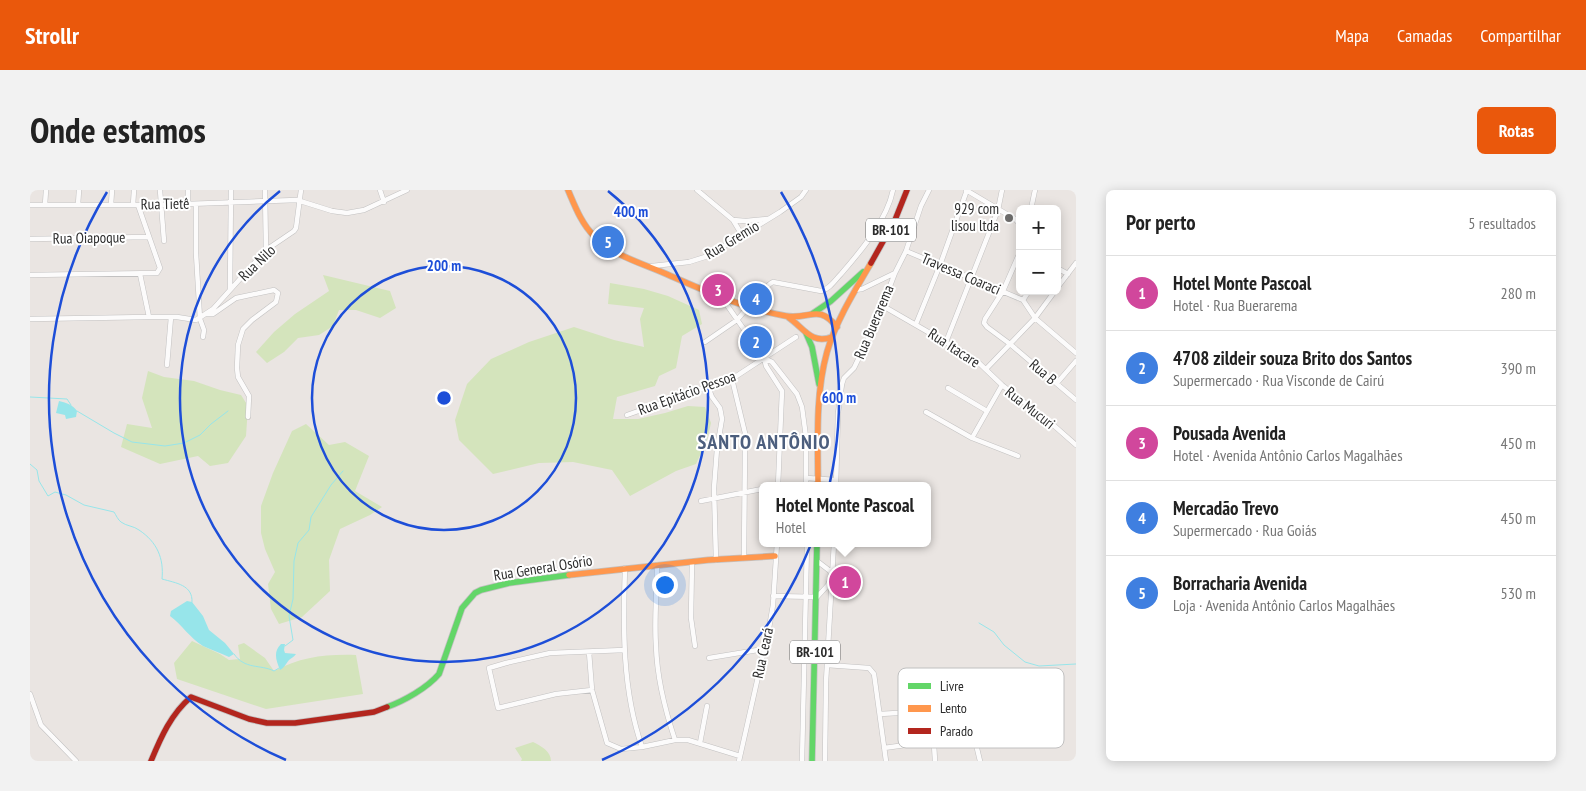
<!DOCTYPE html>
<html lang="pt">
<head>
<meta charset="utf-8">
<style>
  :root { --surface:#fff; --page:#f2f2f2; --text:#222; --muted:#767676; --line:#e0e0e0; --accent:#ea580c }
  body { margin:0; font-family:"PT Sans Narrow",sans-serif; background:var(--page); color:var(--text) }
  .controls { position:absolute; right:15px; top:15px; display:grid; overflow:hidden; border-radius:8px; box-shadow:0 2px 12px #0003 }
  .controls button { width:45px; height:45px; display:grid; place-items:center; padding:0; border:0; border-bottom:1px solid var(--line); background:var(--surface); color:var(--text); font:25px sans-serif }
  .you { position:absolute; left:634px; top:394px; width:18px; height:18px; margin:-12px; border:4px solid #fff; border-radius:50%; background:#1a73e8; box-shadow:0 0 0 8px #1a73e833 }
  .badge { display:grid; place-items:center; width:32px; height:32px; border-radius:50%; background:var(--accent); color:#fff; font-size:16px; font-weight:700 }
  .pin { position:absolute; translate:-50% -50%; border:2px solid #fff; box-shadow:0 1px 5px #0006 }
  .popup { position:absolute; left:729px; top:292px; width:172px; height:65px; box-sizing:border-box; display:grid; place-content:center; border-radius:8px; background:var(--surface); filter:drop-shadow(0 1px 4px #0005); font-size:16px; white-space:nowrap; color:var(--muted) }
  .popup b { font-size:19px; color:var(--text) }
  .popup::after { content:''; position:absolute; left:50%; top:100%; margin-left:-10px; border:10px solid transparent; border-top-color:var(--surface) }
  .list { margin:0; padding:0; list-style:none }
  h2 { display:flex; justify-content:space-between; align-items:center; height:65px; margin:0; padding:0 20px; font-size:21px }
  h2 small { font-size:16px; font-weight:400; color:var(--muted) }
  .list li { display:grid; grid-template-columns:32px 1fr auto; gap:15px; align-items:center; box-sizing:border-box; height:75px; padding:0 20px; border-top:1px solid var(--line) }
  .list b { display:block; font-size:19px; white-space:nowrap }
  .list p { margin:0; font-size:16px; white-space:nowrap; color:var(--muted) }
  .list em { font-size:16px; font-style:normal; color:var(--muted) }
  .map { position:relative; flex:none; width:1046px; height:571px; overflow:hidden; border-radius:8px }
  header { display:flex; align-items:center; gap:30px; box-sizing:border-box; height:70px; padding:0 25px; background:var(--accent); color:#fff }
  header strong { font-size:24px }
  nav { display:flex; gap:28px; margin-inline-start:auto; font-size:18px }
  .intro { display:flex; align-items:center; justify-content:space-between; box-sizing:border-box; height:120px; padding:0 30px }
  h1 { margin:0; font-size:35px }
  .button { padding:12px 22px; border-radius:8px; background:var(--accent); color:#fff; font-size:18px; font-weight:700 }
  main { display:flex; gap:30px; padding:0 30px }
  aside { flex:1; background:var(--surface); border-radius:8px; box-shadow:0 2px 12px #0003 }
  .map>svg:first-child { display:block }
  .green { fill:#d4e4bc }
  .water { fill:#97e5ea }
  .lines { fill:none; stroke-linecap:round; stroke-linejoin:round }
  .stream { stroke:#97e5ea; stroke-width:1 }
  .street-casing { stroke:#c2c1c1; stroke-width:5.5 }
  .fast-casing { stroke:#c2c1c1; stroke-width:7 }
  .slow-casing { stroke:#c2c1c1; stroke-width:7 }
  .jam-casing { stroke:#c2c1c1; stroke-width:7 }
  .street { stroke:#fcfbfb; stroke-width:4.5 }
  .fast { stroke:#63d668; stroke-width:5.5 }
  .slow { stroke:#ff974d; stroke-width:5.5 }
  .jam { stroke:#b3261e; stroke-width:5.5 }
  .ring { fill:none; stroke:#1d4ed8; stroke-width:2.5 }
  .poi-dot { fill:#6e6d6c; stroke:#fff; stroke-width:2 }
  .labels { text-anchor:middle; stroke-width:4; stroke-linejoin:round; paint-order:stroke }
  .shield { fill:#fff; stroke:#6b6b6b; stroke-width:1 }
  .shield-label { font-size:14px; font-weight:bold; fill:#2c2c2c }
  .street-label { font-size:15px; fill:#2c2c2c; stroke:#fff }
  .poi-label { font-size:15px; fill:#2c2c2c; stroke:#fff; text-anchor:end }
  .district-label { font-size:20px; font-weight:bold; letter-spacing:1px; fill:#4c5e7d; stroke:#fff }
  .key { fill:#fff; stroke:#c0c0c0; stroke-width:1 }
  .key-label { font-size:14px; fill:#2c2c2c }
  .centre { fill:#1d4ed8; stroke:#fff; stroke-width:2.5 }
  .ring-label { font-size:15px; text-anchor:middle; font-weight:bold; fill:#1d4ed8; stroke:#fff; stroke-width:4; stroke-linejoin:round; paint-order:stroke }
</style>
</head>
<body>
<header>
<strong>Strollr</strong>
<nav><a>Mapa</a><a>Camadas</a><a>Compartilhar</a></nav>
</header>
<div class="intro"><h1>Onde estamos</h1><a class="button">Rotas</a></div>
<main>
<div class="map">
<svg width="1046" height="571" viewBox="0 0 1046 571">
  <rect width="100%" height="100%" fill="#eae5e2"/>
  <!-- green -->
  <path class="green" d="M293 85 360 101 366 118 350 128 326 120H309L303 136 289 145 268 148 254 162 237 173 226 162 244 142 265 124 299 101Z
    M580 93 614 99 638 106 669 120 672 134 652 146 646 178 629 186 625 196 587 207 583 229H608L635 223 658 216 675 217 681 233 677 250 666 274 646 281 600 306 582 280 543 272 509 273 463 284 429 250 425 230 437 194 461 169 499 152 544 137 584 150 614 157 610 129 614 118 578 114Z
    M118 181 134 187 164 191 190 200 211 205 218 216 216 246 198 273 180 276 168 266 130 274 91 257 97 234 122 238 112 208Z
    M276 234 299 255 315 252 339 266 325 301 352 317 340 325 310 339 299 370 300 401 272 427 249 434 241 419 238 394 245 382 235 359 231 343V316L243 283 262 241Z
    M162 451 190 464 199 470 210 469 208 455 214 453 235 468 244 481C271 467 295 464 326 465L333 504 236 519 147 489 144 473Z
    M503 552C511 556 521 561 521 571H491L492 569 485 558Z"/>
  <!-- water -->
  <path class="water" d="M29 211C37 213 43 215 47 221L46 227 36 229 35 225 26 223Z
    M157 411 162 412 173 426 179 440 195 453 204 464 199 467C191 463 181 460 173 456 160 448 152 435 140 426L141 421Z
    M251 454H255L254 460 255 463 266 464C264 467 261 468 259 470 255 475 255 477 250 480 246 470 243 462 251 454Z"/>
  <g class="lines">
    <!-- stream -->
    <path class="stream" d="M0 207 37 209 41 215
      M47 221 84 243 102 252 135 256 154 253 170 245 181 234 198 221
      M0 274 7 280 9 291 18 306 25 302 36 305 54 315 84 322C86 325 88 330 91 332 96 336 104 336 109 340 127 352 134 368 132 389 146 393 163 395 162 412
      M949 433 964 442 974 455 995 472 1009 476 1046 474
      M255 456 263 450 259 426 263 409 264 371 268 353 279 340 281 327 301 295 313 281
      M204 464C215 480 230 474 244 481L249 478"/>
    <defs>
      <path id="street" d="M130 0 134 51
        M158 0V14
        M235 0 236 60
        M350 0 354 12
        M667 0 703 30 716 31 737 29
        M936 0 985 29 990 34
        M166 14V63L170 129 174 140 173 147
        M0 15H130L267 10 302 21 317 23 334 20 377 0
        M15 15 16 0
        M48 15 49 0
        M81 15 82 0
        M103 15 104 0
        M1001 19 1005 0
        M703 30 712 45
        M0 49 118 47
        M876 61 993 110 1005 128 1046 163
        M990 62 973 101 955 129 954 133 957 137 980 154 1046 210
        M622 76 659 72 678 66 750 22 771 7 776 0
        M1027 78 1038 84
        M0 85 127 83 130 78 108 15
        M1027 98 1046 73
        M200 99 201 0
        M825 100 832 99 865 83
        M692 108 734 168 736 176 752 201
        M993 110 999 101
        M853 116 931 161 949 173 972 195 1021 233 1046 255
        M727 118C731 109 734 96 743 92L791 101C800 99 805 90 811 84 831 61 857 30 863 0
        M177 124H183L206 108 244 100 248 103 246 112 222 130 213 139 208 155 207 178 208 187 219 206 218 227
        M119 127H147L166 130 183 119 236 60 264 41 266 38 271 0
        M0 129 119 127 110 84
        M886 134 910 75 937 0
        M675 152 707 130 719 116
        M916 152 968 20 972 0
        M734 168 742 172 767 204 772 217 776 247V296
        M137 175 141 127
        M956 179 1005 128 1025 101
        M702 189 715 243V256L714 367
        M1027 193 1046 171
        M678 197 682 207 690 218 692 229 687 259 684 298 686 370
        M918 198 957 221
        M896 222 942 248 988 266
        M597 225 665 201 702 189 766 147
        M942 248 972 195
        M776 288 806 290
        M748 296 752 201
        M806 296 808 223 812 194 814 188 824 178 847 130 865 83 876 61 891 16 899 0
        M671 311 732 299
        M787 371 800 381 801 384
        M662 372 661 428 665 456
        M627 375C627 402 624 429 626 456 627 488 635 520 645 550
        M595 378C593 438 592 499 612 557
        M743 406 787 407 798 395 800 390
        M559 462 562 500 577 553 591 559 612 557 645 550H658L710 566
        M679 468 734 459
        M797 475 839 478 844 484 856 571
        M562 500 526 504 468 518 459 478 476 473 520 463 594 460
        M0 504 11 535 46 571
        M850 524 902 521 905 571
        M944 546 950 571
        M670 553 677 516
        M854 558 961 543
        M709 571 739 438 743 415 747 353
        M772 571 777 353
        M795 571 796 492 804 353"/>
      <path id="fast" d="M782 124 801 111 833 82
        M776 143 782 157 789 194
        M357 517C374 511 397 498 409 484L432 418 445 403 451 400 479 393 539 385
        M782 571 787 353"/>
      <path id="slow" d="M538 0C545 16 551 33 564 46 582 65 611 73 634 83 673 100 714 119 756 126 780 130 788 113 807 137
        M758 127C774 138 781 155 802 147
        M788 296C788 252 785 205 797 162 806 131 824 102 841 73
        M539 385 678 370 745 366"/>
      <path id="jam" d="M841 73 865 30 877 0
        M121 571C131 547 141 524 161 507L219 529 237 533H265L344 522 357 517"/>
    </defs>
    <!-- street casing -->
    <use href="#street" class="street-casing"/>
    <!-- fast casing -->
    <use href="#fast" class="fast-casing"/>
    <!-- slow casing -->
    <use href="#slow" class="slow-casing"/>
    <!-- jam casing -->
    <use href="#jam" class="jam-casing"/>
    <!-- street -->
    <use href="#street" class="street"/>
    <!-- fast -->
    <use href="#fast" class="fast"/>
    <!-- slow -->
    <use href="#slow" class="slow"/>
    <!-- jam -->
    <use href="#jam" class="jam"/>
  </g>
  <!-- distance rings -->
  <g class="ring">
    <circle cx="414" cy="208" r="132"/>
    <path d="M578 1A264 264 0 1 1 250 1"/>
    <path d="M256 570A395 395 0 0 1 77 2M751 2A395 395 0 0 1 572 570"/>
  </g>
  <!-- markers -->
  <circle class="poi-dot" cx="979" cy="28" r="5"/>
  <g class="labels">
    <!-- shield labels -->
    <g class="shield">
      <rect x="836" y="28.5" width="50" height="23" rx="4"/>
      <rect x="760" y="450.5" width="50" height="23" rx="4"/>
    </g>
    <g class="shield-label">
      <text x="861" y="45">BR-101</text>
      <text x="785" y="467">BR-101</text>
    </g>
    <!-- street labels -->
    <g class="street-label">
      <text transform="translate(135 14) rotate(-1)" y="5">Rua Tietê</text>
      <text transform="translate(59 48) rotate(-1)" y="5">Rua Oiapoque</text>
      <text transform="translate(702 50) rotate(-31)" y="5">Rua Gremio</text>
      <text transform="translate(227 73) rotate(-44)" y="5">Rua Nilo</text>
      <text transform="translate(931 84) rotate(23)" y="5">Travessa Coaraci</text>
      <text transform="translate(844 132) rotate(-67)" y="5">Rua Buerarema</text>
      <text transform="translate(924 158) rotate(33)" y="5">Rua Itacare</text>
      <text transform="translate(1013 182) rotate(40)" y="5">Rua B</text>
      <text transform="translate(657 203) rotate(-20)" y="5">Rua Epitácio Pessoa</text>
      <text transform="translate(1000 218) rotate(38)" y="5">Rua Mucuri</text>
      <text transform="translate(513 378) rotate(-9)" y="5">Rua General Osório</text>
      <text transform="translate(733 463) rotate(-78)" y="5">Rua Ceará</text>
    </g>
    <!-- poi labels -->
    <g class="poi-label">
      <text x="969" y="24">929 com<tspan x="969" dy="17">lisou ltda</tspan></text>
    </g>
    <!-- district labels -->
    <g class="district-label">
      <text x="734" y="259">SANTO ANTÔNIO</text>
    </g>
  </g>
  <!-- legend -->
  <rect x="868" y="478" width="166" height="80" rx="8" class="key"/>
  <rect x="878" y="493" width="23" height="6" fill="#63d668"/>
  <rect x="878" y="515" width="23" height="7" fill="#ff974d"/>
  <rect x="878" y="538" width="23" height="6" fill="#b3261e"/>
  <g class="key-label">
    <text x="910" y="501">Livre</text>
    <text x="910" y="523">Lento</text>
    <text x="910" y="546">Parado</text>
  </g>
  <circle cx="414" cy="208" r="8" class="centre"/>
  <g class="ring-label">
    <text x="601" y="27">400 m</text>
    <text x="414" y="81">200 m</text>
    <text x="809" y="213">600 m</text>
  </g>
</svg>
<div class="controls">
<button>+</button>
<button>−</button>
</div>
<div class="you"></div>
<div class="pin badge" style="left:815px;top:392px;background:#d1479c">1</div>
<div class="popup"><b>Hotel Monte Pascoal</b>Hotel</div>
<div class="pin badge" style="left:726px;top:152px;background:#3f7fe0">2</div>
<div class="pin badge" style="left:688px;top:100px;background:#d1479c">3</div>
<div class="pin badge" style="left:726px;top:109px;background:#3f7fe0">4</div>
<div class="pin badge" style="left:578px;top:52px;background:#3f7fe0">5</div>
</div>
<aside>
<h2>Por perto<small>5 resultados</small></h2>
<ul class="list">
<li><span class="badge" style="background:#d1479c">1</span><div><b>Hotel Monte Pascoal</b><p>Hotel · Rua Buerarema</p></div><em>280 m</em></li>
<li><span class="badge" style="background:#3f7fe0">2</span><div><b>4708 zildeir souza Brito dos Santos</b><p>Supermercado · Rua Visconde de Cairú</p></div><em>390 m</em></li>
<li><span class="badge" style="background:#d1479c">3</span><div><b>Pousada Avenida</b><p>Hotel · Avenida Antônio Carlos Magalhães</p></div><em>450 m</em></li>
<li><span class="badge" style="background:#3f7fe0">4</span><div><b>Mercadão Trevo</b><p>Supermercado · Rua Goiás</p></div><em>450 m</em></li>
<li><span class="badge" style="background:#3f7fe0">5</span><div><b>Borracharia Avenida</b><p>Loja · Avenida Antônio Carlos Magalhães</p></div><em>530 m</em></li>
</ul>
</aside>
</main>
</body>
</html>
